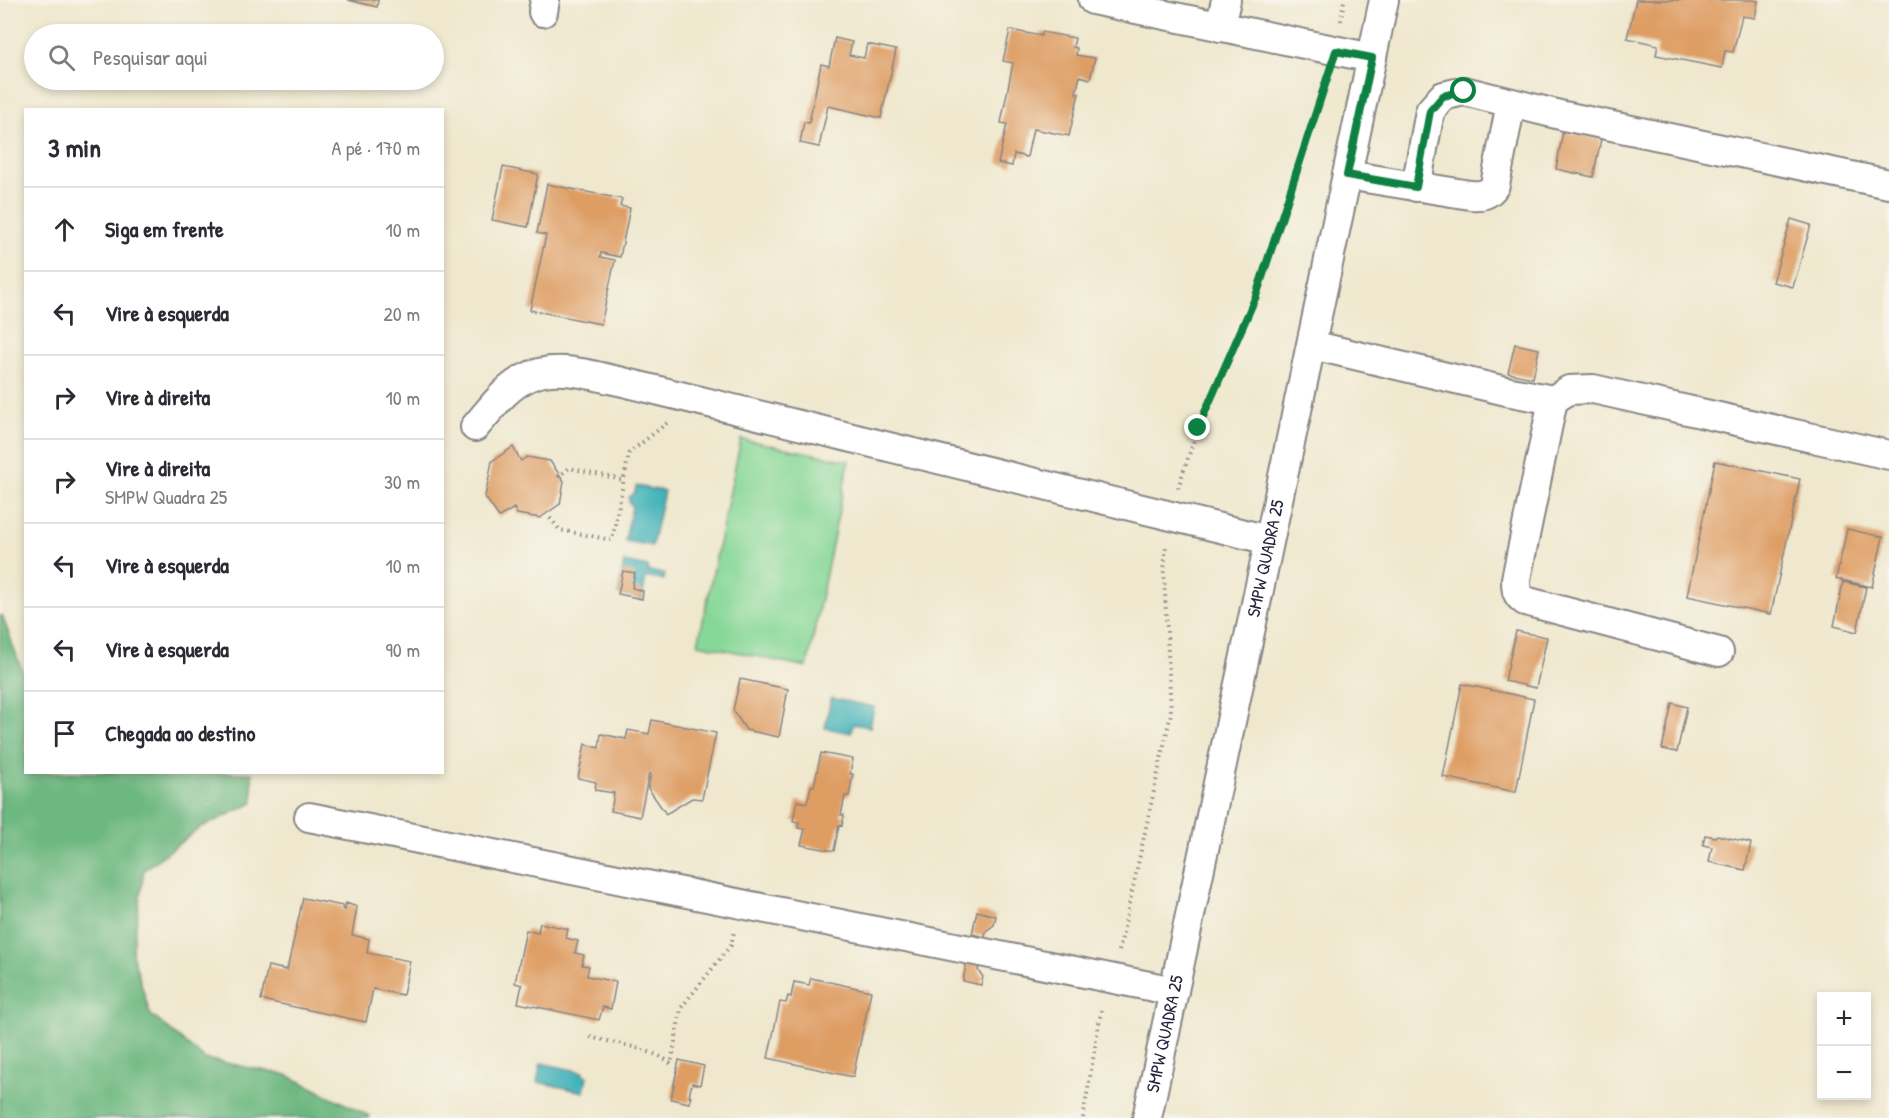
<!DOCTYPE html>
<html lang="pt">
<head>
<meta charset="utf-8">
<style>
  :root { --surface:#fff; --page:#f2f2f3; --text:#2b2b33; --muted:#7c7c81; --line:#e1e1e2 }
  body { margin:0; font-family:"Patrick Hand",sans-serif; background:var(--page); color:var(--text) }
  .controls { position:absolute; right:18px; bottom:18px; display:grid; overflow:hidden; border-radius:0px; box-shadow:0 3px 9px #0003 }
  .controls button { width:54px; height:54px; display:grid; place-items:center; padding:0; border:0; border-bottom:2px solid var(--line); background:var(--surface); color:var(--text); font:30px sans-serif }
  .stop { position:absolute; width:18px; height:18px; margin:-14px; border:4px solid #0b8043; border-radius:50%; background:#fff }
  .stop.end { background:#0b8043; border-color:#fff; box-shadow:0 2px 6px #0008 }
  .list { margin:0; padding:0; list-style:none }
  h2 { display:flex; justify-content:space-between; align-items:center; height:78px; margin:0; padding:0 24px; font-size:26px }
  h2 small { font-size:20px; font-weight:400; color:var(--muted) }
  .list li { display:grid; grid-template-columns:39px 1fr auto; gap:18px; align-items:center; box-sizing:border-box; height:84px; padding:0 24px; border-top:2px solid var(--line) }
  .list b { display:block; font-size:22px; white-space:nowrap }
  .list p { margin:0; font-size:20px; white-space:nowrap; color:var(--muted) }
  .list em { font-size:20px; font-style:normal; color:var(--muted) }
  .icon { flex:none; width:33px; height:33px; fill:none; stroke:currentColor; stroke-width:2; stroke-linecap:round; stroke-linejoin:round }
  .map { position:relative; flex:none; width:1889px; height:1118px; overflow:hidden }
  .search { position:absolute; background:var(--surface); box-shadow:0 3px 9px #0003; left:24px; top:24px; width:420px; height:66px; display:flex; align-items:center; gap:15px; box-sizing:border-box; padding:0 21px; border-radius:33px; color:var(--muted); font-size:22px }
  .panel { position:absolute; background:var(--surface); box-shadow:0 3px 9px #0003; left:24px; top:108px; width:420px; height:666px; border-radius:0px }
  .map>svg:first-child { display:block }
  .green { fill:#87d898; stroke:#547d6a; stroke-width:1.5 }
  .forest { fill:#6db880; stroke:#486d5e; stroke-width:1.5 }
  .water { fill:#41b2b9; stroke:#326a7a; stroke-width:1.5 }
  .building { fill:#de9d63 }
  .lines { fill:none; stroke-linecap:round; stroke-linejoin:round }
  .street-casing { stroke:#888584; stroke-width:32 }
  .path { stroke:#888584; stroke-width:4; stroke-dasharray:1.5 4.5; stroke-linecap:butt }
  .street { stroke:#fff; stroke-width:28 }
  .route { stroke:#0b8043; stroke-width:8 }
  .labels { text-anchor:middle; stroke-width:4.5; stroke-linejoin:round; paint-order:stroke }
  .street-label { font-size:18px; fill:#22223b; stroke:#f7f3e8 }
</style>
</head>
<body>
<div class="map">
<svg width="1889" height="1118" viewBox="0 0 1889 1118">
  <rect width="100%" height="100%" fill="#f7f3e8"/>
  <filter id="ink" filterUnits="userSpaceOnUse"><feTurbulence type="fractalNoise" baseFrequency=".0167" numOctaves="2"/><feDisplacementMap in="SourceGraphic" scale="12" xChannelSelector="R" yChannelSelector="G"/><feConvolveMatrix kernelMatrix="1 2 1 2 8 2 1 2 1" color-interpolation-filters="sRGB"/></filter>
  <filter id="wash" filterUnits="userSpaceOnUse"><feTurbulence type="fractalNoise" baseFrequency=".008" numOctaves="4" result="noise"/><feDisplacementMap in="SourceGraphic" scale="24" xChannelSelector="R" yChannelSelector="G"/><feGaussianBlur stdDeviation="1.35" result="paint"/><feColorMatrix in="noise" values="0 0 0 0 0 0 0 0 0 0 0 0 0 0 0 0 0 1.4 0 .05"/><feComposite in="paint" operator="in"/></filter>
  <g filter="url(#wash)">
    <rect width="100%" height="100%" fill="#efe8ce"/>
    <!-- green -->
    <path class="green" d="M741 439 849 461 807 667 698 644Z"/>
    <!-- forest -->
    <path class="forest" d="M2 615 25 679 26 772 252 773 253 803 200 828 144 870 132 953 150 1014 205 1059 287 1075 370 1116 369 1118H0V616Z"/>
    <!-- water -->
    <path class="water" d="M636 486 664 491 652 546 625 541 632 506 629 502V497L635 492Z
      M624 562 648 567V571L665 574 664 580 646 577 642 599 618 594Z
      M831 698 874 707 870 727 853 724 851 733 825 728Z
      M541 1063 583 1072 582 1075 587 1076 584 1092 537 1082Z"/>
    <g id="blocks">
      <!-- building -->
      <path class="building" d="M348 0H378L377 7Z
        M1636 0H1754L1758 1 1755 18 1742 16 1733 52 1725 51 1722 68 1656 55 1658 45 1627 38Z
        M1010 30 1041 36 1042 32 1075 38 1073 47 1077 48 1076 55 1095 58 1090 79 1080 76 1076 93H1079L1069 136 1033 129 1027 157 1014 154 1012 166 998 163 1007 124 1001 123 1013 63 1003 61Z
        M835 38 852 42 849 55 864 58 867 44 896 50 881 118 828 106 819 147 800 143 804 122 809 123 821 64 829 66Z
        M1563 131 1601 139 1593 177 1556 169Z
        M503 167 538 174 528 227 492 220Z
        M547 184 622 199 620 206 630 208 620 257 601 253 600 257 615 260 601 324 530 310 546 235 537 233Z
        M1791 219 1811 225 1793 287 1773 282Z
        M1515 344 1539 349 1533 378 1508 373Z
        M513 447 521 461 527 457 550 461 564 481 560 504 540 518 517 514 514 508 499 517 485 497 492 461Z
        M1715 461 1800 479 1771 614 1687 596Z
        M1847 529 1883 537 1872 587 1836 579Z
        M623 571 635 573 632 588 643 591 642 599 618 594Z
        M1843 582 1866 587 1857 632 1834 626Z
        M1516 631 1547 637 1536 688 1505 681Z
        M740 679 788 689 779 737 746 730 733 710Z
        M1462 684 1534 699 1516 792 1443 777Z
        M1672 703 1687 707 1677 752 1662 749Z
        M652 720 716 733 702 799 692 798 666 814 648 788 651 774 649 773 640 817 611 811 614 793 595 790 596 782 578 778 585 744 599 748 601 734 626 739 628 730 649 734Z
        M821 753 853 759 850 774H853L849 796H845L841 815H844L842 826 839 825 834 851 801 845 805 829 798 828 799 822 793 821 797 801 807 803 811 786H814Z
        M1705 835 1715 837 1717 835 1751 843 1745 870 1709 862 1712 847 1703 845Z
        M303 898 343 906 342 909 345 910 346 903 357 907 352 935 369 939 367 953 410 961 403 995 373 989 366 1022 261 1000 268 966 287 970Z
        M977 911 996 916 994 925 986 931 985 937 972 934Z
        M540 923 568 929 566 938 578 941 575 953 584 955 582 965 589 966 587 976 616 982 611 1009 603 1007 599 1020 518 1003 522 985 515 983 526 930 538 933Z
        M967 959 980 962 978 970 983 977 981 985 963 981Z
        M811 978 871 991 853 1077 768 1058 780 1002 786 1003 788 996 791 997 794 982 809 985Z
        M679 1060 704 1066 700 1085 692 1083 689 1096 691 1097 689 1103 671 1099Z"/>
    </g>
  </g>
  <g filter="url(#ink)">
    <use href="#blocks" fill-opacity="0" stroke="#888584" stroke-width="1.5"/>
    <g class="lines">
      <defs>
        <g id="street">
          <path d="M1093 0 1372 58"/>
          <path d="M543 12 545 0"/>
          <path d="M1220 27 1226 0"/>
          <path d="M1347 175 1470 195C1481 196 1489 195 1495 185L1511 103"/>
          <path d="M1416 187 1430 111 1443 96 1464 91 1564 116 1889 184"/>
          <path d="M1312 345 1506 391 1553 400 1569 390 1593 389 1889 455"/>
          <path d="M1553 400 1516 579C1516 589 1516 595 1525 601L1719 652"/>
          <path d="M475 427C490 410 505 388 526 378 554 363 590 375 619 381L1269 540"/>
          <path d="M309 817 1174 991"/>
          <path id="s1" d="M1147 1118 1384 0"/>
        </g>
      </defs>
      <!-- street casing -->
      <use href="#street" class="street-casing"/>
      <!-- path -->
      <path class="path" d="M1341 21 1344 0
        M558 477 569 468 624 480
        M1178 488 1198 428 1255 296 1327 78
        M550 518 560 530 612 540 629 453 667 423
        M1119 951 1171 713 1164 572 1166 544
        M590 1037C610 1042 658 1050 671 1064L681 1008 731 945 734 932
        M1083 1118 1102 1006"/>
      <!-- street -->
      <use href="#street" class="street"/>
    </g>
  </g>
  <g class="lines" filter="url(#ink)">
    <!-- route -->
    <path class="route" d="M1198 428 1256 296 1336 51 1372 58 1347 175 1416 187 1430 111 1443 96 1464 91"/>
  </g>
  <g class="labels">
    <!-- street labels -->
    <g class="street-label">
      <text dy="6" stroke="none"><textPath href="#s1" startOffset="572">SMPW QUADRA 25</textPath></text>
      <text dy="6" stroke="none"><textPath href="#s1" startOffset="86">SMPW QUADRA 25</textPath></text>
    </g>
  </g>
</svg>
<div class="controls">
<button>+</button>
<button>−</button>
</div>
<div class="stop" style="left:1464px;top:91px"></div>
<div class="stop end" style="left:1198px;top:428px"></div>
<div class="search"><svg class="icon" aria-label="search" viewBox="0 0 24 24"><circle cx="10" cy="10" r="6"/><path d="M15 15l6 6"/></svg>Pesquisar aqui</div>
<section class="panel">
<h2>3 min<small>A pé · 170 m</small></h2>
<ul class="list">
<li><svg class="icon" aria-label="ahead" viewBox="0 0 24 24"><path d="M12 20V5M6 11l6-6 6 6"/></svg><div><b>Siga em frente</b></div><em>10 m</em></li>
<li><svg class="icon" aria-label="left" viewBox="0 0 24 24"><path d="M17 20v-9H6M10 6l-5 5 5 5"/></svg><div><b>Vire à esquerda</b></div><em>20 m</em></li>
<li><svg class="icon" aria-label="right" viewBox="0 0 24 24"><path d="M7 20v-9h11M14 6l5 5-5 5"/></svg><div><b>Vire à direita</b></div><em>10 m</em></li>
<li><svg class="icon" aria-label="right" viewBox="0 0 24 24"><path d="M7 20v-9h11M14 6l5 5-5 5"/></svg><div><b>Vire à direita</b><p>SMPW Quadra 25</p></div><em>30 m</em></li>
<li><svg class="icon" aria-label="left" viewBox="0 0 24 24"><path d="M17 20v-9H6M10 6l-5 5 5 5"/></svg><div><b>Vire à esquerda</b></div><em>10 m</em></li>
<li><svg class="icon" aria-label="left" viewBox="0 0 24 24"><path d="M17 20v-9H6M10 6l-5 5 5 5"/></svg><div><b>Vire à esquerda</b></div><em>90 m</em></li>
<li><svg class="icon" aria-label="arrive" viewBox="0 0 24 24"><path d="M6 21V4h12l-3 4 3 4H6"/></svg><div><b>Chegada ao destino</b></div></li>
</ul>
</section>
</div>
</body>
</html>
